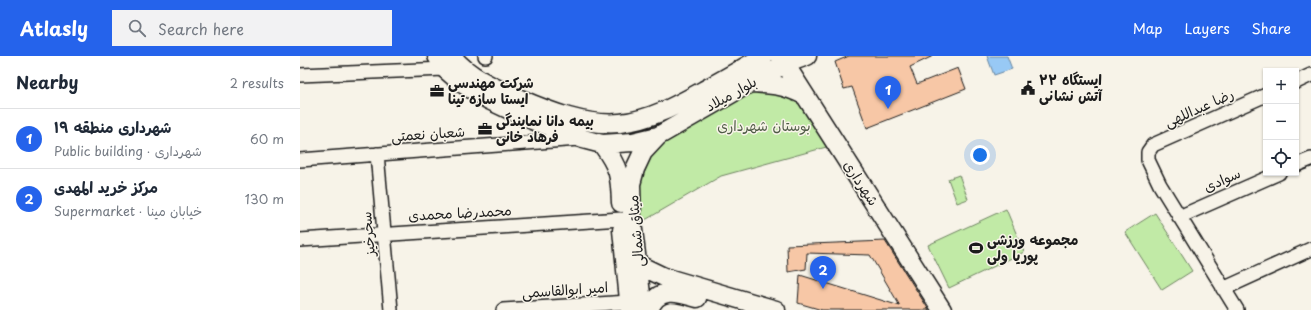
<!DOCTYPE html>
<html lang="en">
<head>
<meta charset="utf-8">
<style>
  :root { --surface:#fff; --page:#f2f2f3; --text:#1f2937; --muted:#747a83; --line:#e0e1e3; --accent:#2563eb }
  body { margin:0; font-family:"Playpen Sans","Playpen Sans Arabic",sans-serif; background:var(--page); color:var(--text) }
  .controls { position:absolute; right:12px; top:12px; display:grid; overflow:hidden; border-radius:0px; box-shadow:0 1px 3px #0004 }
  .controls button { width:36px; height:36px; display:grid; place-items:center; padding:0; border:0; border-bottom:1px solid var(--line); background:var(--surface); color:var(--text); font:20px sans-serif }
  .you { position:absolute; left:680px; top:99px; width:14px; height:14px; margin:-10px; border:3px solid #fff; border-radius:50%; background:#1a73e8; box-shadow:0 0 0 6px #1a73e833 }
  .badge { display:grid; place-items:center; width:26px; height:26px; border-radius:50%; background:var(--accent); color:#fff; font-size:13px; font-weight:700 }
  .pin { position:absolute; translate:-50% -33px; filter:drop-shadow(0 1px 2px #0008) }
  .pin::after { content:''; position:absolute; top:21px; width:14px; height:12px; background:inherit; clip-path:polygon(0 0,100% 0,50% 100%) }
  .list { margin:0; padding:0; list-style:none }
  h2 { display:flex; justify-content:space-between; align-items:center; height:52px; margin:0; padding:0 16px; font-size:17px }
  h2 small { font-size:13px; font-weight:400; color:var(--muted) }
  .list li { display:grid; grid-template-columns:26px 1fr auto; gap:12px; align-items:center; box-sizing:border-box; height:60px; padding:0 16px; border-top:1px solid var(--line) }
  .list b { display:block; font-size:15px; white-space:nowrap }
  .list p { margin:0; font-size:13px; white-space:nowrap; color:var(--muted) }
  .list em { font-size:13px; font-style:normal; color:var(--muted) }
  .icon { flex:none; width:22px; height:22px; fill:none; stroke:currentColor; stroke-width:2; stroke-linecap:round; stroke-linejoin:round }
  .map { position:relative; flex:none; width:1011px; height:254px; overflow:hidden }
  header { display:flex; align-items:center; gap:24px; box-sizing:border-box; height:56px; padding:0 20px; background:var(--accent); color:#fff }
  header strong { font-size:19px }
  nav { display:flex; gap:22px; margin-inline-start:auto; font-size:14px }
  .search { width:280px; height:36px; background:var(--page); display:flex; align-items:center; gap:10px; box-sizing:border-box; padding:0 14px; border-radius:0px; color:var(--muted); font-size:15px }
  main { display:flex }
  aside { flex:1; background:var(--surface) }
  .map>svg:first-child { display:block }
  .green { fill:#c1eaa6; stroke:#6e8361 }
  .water { fill:#98c9f5; stroke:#66849e }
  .building { fill:#f7c7a6; stroke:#1c1c1c }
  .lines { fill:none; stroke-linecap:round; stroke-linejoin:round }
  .street-casing { stroke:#1c1c1c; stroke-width:16 }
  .secondary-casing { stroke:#1c1c1c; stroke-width:21 }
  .street { stroke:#f7f3e8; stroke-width:13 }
  .secondary { stroke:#f7f3e8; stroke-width:18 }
  .labels { text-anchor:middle; stroke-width:3; stroke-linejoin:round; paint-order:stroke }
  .poi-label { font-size:14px; font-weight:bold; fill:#1c1c1c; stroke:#f7f3e8; text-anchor:start }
  .street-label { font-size:14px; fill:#1c1c1c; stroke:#f7f3e8 }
  .park-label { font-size:14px; fill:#4e5a45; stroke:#f7f3e8 }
</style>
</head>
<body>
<header>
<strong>Atlasly</strong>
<div class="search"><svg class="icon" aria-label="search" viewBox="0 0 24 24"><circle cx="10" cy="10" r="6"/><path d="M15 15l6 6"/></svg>Search here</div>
<nav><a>Map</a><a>Layers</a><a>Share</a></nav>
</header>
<main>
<aside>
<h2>Nearby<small>2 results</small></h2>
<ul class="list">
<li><span class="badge">1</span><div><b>شهرداری منطقه ۱۹</b><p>Public building · شهرداری</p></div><em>60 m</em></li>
<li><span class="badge">2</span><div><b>مرکز خرید المهدی</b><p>Supermarket · خیابان مینا</p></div><em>130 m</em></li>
</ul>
</aside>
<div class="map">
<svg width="1011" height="254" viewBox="0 0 1011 254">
  <rect width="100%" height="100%" fill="#f7f3e8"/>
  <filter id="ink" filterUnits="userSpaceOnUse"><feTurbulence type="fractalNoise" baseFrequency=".025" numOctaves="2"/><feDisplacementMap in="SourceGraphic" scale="8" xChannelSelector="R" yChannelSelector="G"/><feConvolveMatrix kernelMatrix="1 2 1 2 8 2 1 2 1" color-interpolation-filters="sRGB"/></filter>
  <g filter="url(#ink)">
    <!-- green -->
    <path class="green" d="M455 32 496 41 530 90 421 120 340 167 339 133 342 122 350 103 364 85Z
      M659 119 668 143 657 147 648 123Z
      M706 153 724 196 649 232 628 189Z
      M855 157 892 215 862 234 825 176Z"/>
    <!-- water -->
    <path class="water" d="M687 0H707L712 13 694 19Z"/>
    <!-- building -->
    <path class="building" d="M549 0H633L610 11 617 28 658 12 666 33 567 72 552 31 544 33 535 6Z
      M585 185 629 254H522L498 247 500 219 600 250 570 199 507 197 506 213 488 216 487 189Z"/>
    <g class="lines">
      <defs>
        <path id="street" d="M185 0H186
          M0 19 145 13
          M996 26 1011 19
          M77 98 91 254
          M0 104 279 83
          M996 109 1011 103
          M879 161 979 117
          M0 184 321 163
          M923 233 1011 193
          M203 254 329 246
          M937 254 860 129 848 104V96L853 89 966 39"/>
        <path id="secondary" d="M137 0 145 13 160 26 189 44 227 62 283 83 302 88 333 86 358 80 450 27 485 8 507 0
          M152 0C168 21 197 33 220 43 250 56 286 70 320 67 351 64 379 48 406 33 426 22 445 11 464 0
          M480 0 642 254
          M450 27C472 28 484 29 504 39
          M302 88C319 112 320 118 321 147
          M322 174 330 254
          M330 209H339L364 221 476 254
          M343 254 332 166 331 128 335 113 343 96 358 80
          M349 254C357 230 378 236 397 242"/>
      </defs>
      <!-- street casing -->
      <use href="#street" class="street-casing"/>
      <!-- secondary casing -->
      <use href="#secondary" class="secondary-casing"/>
      <!-- street -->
      <use href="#street" class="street"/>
      <!-- secondary -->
      <use href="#secondary" class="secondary"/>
    </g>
  </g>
  <!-- icons -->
  <defs>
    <symbol id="civic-bare" viewBox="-9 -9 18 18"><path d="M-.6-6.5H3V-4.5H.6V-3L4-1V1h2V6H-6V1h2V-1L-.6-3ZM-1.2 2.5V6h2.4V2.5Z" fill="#1c1c1c" stroke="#f7f3e8" stroke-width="2.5" paint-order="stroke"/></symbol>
    <symbol id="office-bare" viewBox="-9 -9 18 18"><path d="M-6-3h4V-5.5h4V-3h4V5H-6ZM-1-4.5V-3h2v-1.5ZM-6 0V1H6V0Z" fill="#1c1c1c" stroke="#f7f3e8" stroke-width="2.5" paint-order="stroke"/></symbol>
    <symbol id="stadium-bare" viewBox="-9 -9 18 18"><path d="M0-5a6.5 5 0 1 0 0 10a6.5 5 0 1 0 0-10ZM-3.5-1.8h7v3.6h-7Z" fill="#1c1c1c" stroke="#f7f3e8" stroke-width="2.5" paint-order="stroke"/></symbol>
  </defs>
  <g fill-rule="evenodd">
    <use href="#civic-bare" x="718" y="22" width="20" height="20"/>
    <use href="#office-bare" x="127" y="25" width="20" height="20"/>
    <use href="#office-bare" x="175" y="63" width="20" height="20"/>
    <use href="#stadium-bare" x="666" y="182" width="20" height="20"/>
  </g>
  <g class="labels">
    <!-- poi labels -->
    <g class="poi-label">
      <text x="739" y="29">ایستگاه ۲۲<tspan x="739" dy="16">آتش نشانی</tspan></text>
      <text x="148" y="32">شرکت مهندسی<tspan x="148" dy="16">ایستا سازه تینا</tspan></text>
      <text x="196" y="70">بیمه دانا نمایندگی<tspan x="196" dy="16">فرهاد خانی</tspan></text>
      <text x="687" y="189">مجموعه ورزشی<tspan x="687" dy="16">پوریا ولی</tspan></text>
    </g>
    <!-- street labels -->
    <g class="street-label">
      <text transform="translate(431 38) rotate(-29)" y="5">بلوار میلاد</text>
      <text transform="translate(899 52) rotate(-24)" y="5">رضا عبداللهی</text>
      <text transform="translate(128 78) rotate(-4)" y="5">شعبان نعمتی</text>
      <text transform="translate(922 124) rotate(-24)" y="5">سوادی</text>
      <text transform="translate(561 127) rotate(57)" y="5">شهرداری</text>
      <text transform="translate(160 157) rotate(-3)" y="5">محمدرضا محمدی</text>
      <text transform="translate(336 175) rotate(-95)" y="5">میثاق شمالی</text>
      <text transform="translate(68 178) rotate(-95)" y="5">سحرخیز</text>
      <text transform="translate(265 234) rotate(-4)" y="5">امیر ابوالقاسمی</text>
    </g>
    <!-- park labels -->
    <g class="park-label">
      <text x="464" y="75">بوستان شهرداری</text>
    </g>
  </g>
</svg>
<div class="controls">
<button>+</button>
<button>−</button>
<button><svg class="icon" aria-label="locate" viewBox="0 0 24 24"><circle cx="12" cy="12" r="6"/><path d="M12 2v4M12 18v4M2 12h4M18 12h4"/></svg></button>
</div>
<div class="you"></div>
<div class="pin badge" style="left:588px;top:53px">1</div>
<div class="pin badge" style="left:523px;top:233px">2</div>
</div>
</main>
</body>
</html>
